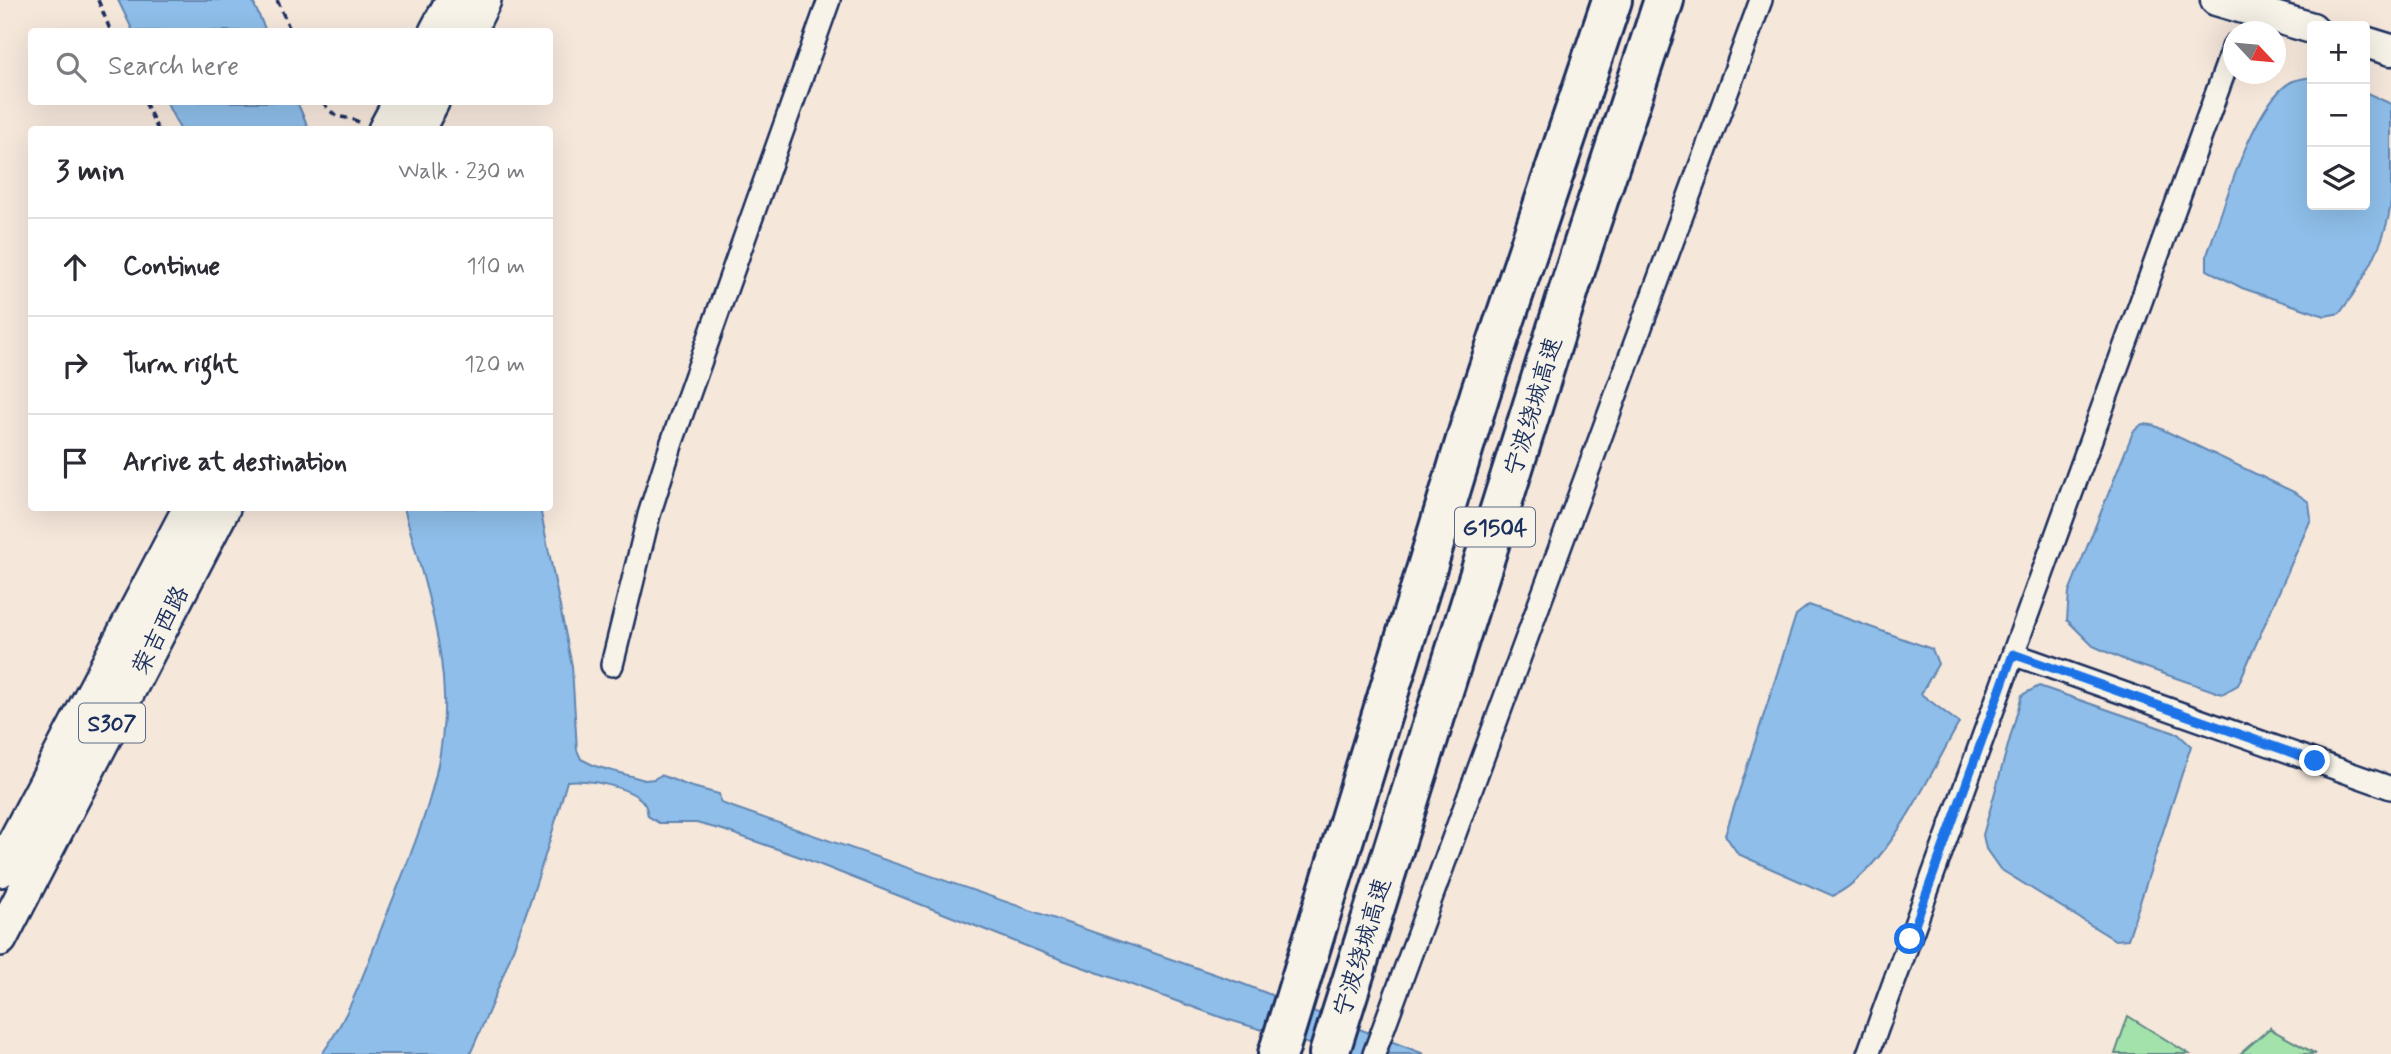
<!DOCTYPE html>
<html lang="en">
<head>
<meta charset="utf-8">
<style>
  :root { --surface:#fff; --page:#f7f7f7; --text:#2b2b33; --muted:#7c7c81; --line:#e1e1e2 }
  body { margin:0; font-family:Mynerve,"LXGW WenKai TC",sans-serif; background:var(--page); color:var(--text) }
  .controls { position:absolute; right:21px; top:21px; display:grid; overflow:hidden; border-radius:7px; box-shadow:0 7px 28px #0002 }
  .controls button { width:63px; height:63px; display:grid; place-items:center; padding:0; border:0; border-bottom:2px solid var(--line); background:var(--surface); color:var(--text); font:35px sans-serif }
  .compass { position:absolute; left:2223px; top:21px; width:63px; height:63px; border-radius:50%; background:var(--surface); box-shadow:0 7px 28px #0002; rotate:116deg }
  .stop { position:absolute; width:21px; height:21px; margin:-16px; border:5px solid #1a73e8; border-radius:50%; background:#fff }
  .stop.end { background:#1a73e8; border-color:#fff; box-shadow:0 2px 7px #0008 }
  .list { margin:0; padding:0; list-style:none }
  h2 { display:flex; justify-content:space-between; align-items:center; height:91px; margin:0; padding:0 28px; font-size:30px }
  h2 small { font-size:23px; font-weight:400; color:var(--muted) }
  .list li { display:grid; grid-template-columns:46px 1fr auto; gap:21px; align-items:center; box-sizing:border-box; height:98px; padding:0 28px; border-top:2px solid var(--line) }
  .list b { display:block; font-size:26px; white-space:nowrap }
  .list em { font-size:23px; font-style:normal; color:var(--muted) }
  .icon { flex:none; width:38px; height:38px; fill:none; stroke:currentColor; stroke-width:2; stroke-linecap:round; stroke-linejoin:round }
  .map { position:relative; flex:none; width:2391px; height:1054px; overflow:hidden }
  .search { position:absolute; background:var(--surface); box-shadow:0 7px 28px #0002; left:28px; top:28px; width:525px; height:77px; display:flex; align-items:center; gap:18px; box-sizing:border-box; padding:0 24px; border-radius:7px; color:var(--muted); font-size:26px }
  .panel { position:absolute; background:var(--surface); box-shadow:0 7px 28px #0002; left:28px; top:126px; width:525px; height:385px; border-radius:7px }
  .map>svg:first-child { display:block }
  .green { fill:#a3e2ab; stroke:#5f8884; stroke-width:2 }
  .water { fill:#8ebee9; stroke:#6085b1; stroke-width:2 }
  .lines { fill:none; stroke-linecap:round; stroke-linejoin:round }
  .minor-casing { stroke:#1b2f5e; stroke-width:26 }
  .secondary-casing { stroke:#1b2f5e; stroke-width:35 }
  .primary-casing { stroke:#1b2f5e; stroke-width:38 }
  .motorway-casing { stroke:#1b2f5e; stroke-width:44 }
  .path { stroke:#1b2f5e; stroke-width:3.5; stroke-dasharray:7 5; stroke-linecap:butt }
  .minor { stroke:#f7f3e8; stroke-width:21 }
  .secondary { stroke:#f7f3e8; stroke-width:30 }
  .primary { stroke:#f7f3e8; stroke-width:33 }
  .motorway { stroke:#f7f3e8; stroke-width:38 }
  .route { stroke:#1a73e8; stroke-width:9 }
  .labels { text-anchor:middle; stroke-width:6; stroke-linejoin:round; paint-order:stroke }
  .shield { fill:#f7f3e8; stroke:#5d6a87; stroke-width:2 }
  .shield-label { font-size:23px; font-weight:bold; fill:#1b2f5e }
  .street-label { font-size:24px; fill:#1b2f5e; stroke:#f7f3e8 }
</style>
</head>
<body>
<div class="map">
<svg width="2391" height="1054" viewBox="0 0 2391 1054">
  <rect width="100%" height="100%" fill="#f6e7db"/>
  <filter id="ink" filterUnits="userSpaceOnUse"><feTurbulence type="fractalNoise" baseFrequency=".0143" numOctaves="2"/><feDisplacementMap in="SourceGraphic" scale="14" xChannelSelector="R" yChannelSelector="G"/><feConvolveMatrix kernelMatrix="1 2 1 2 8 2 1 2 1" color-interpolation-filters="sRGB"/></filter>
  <g filter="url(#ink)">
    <!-- green -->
    <path class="green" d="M2128 1016 2189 1054H2115Z
      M2270 1028V1029L2316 1054H2240Z"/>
    <!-- water -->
    <path class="water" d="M118 0H252L266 31H133Z
      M2312 77V205H2365V92L2391 104C2391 136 2391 169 2391 201 2387 241 2363 282 2340 313L2325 316 2242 288 2207 270V255C2222 213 2253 102 2291 82 2297 79 2306 78 2312 77Z
      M166 102H297L309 129H180Z
      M2142 424 2153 425 2296 493 2309 502 2311 519 2238 685 2222 694 2127 661 2093 646 2067 620 2069 592 2133 432Z
      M404 508H540L572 666 577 750 581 759 595 766 645 780 654 779 661 775 689 786 719 794 721 803 1243 984 1424 1054H1342L1223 1018 1049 955 803 858 723 830 696 823H659L648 816C647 812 647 808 645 805 636 787 584 778 567 781 541 875 510 966 470 1054H322C352 1012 368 962 387 914 415 844 447 772 444 695 442 631 420 569 404 508Z
      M1809 605 1932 649 1938 664 1921 694 1959 723C1929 776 1888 869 1833 896L1738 854 1725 835 1796 615Z
      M2039 686 2178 734 2191 746 2128 939 2115 940 2000 869 1986 849 1983 835 2022 695Z"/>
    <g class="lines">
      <defs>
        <path id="minor" d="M2013 654 2391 788
          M612 665 649 515 672 442 829 0
          M1374 1054 1761 0
          M1868 1054 2234 45"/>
        <path id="secondary" d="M2216 0 2312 28
          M2365 42 2391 50"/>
        <path id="primary" d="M436 32 453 0
          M468 32 484 0
          M385 130 400 102
          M417 130 432 102
          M0 870 190 508
          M0 939 223 508"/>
        <path id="motorway" d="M1278 1054 1480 394 1612 0
          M1329 1054 1579 258 1664 0"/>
      </defs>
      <!-- minor casing -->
      <use href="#minor" class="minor-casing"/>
      <!-- secondary casing -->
      <use href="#secondary" class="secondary-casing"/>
      <!-- primary casing -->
      <use href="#primary" class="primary-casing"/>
      <!-- motorway casing -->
      <use href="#motorway" class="motorway-casing"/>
      <!-- path -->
      <path class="path" d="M98 0 111 32
        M277 0 291 32
        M145 102 158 130
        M323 102C339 125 344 112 362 124"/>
      <!-- minor -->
      <use href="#minor" class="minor"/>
      <!-- secondary -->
      <use href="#secondary" class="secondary"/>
      <!-- primary -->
      <use href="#primary" class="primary"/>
      <!-- motorway -->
      <use href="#motorway" class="motorway"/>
    </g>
  </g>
  <g class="lines" filter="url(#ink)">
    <!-- route -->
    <path class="route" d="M1910 939 2013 654 2315 761"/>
  </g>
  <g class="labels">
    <!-- shield labels -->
    <g class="shield">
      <rect x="1455" y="507.5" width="80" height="39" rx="5"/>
      <rect x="79" y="703.5" width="66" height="39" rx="5"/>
    </g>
    <g class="shield-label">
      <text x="1495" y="535">G1504</text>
      <text x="112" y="731">S307</text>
    </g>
    <!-- street labels -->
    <g class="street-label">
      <text transform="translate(1533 406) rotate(-73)" y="8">宁波绕城高速</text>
      <text transform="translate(160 630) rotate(-63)" y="8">荣吉西路</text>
      <text transform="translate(1362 947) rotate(-73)" y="8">宁波绕城高速</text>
    </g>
  </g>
</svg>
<div class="controls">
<button>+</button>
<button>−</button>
<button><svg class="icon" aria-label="layers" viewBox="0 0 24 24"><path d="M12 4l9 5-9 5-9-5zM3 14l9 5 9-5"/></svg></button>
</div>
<svg class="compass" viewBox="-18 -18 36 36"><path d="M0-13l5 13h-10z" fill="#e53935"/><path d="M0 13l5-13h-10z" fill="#7c7c81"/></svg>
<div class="stop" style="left:1910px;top:939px"></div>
<div class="stop end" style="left:2315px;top:761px"></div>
<div class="search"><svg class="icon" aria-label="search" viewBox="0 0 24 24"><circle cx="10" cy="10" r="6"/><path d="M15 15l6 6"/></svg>Search here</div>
<section class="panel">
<h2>3 min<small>Walk · 230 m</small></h2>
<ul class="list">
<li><svg class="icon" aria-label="ahead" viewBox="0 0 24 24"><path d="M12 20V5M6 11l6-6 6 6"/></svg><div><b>Continue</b></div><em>110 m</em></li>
<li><svg class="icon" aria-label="right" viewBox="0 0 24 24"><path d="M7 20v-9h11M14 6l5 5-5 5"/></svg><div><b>Turn right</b></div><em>120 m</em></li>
<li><svg class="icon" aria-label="arrive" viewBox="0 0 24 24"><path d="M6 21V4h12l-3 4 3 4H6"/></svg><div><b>Arrive at destination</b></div></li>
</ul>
</section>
</div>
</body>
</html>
